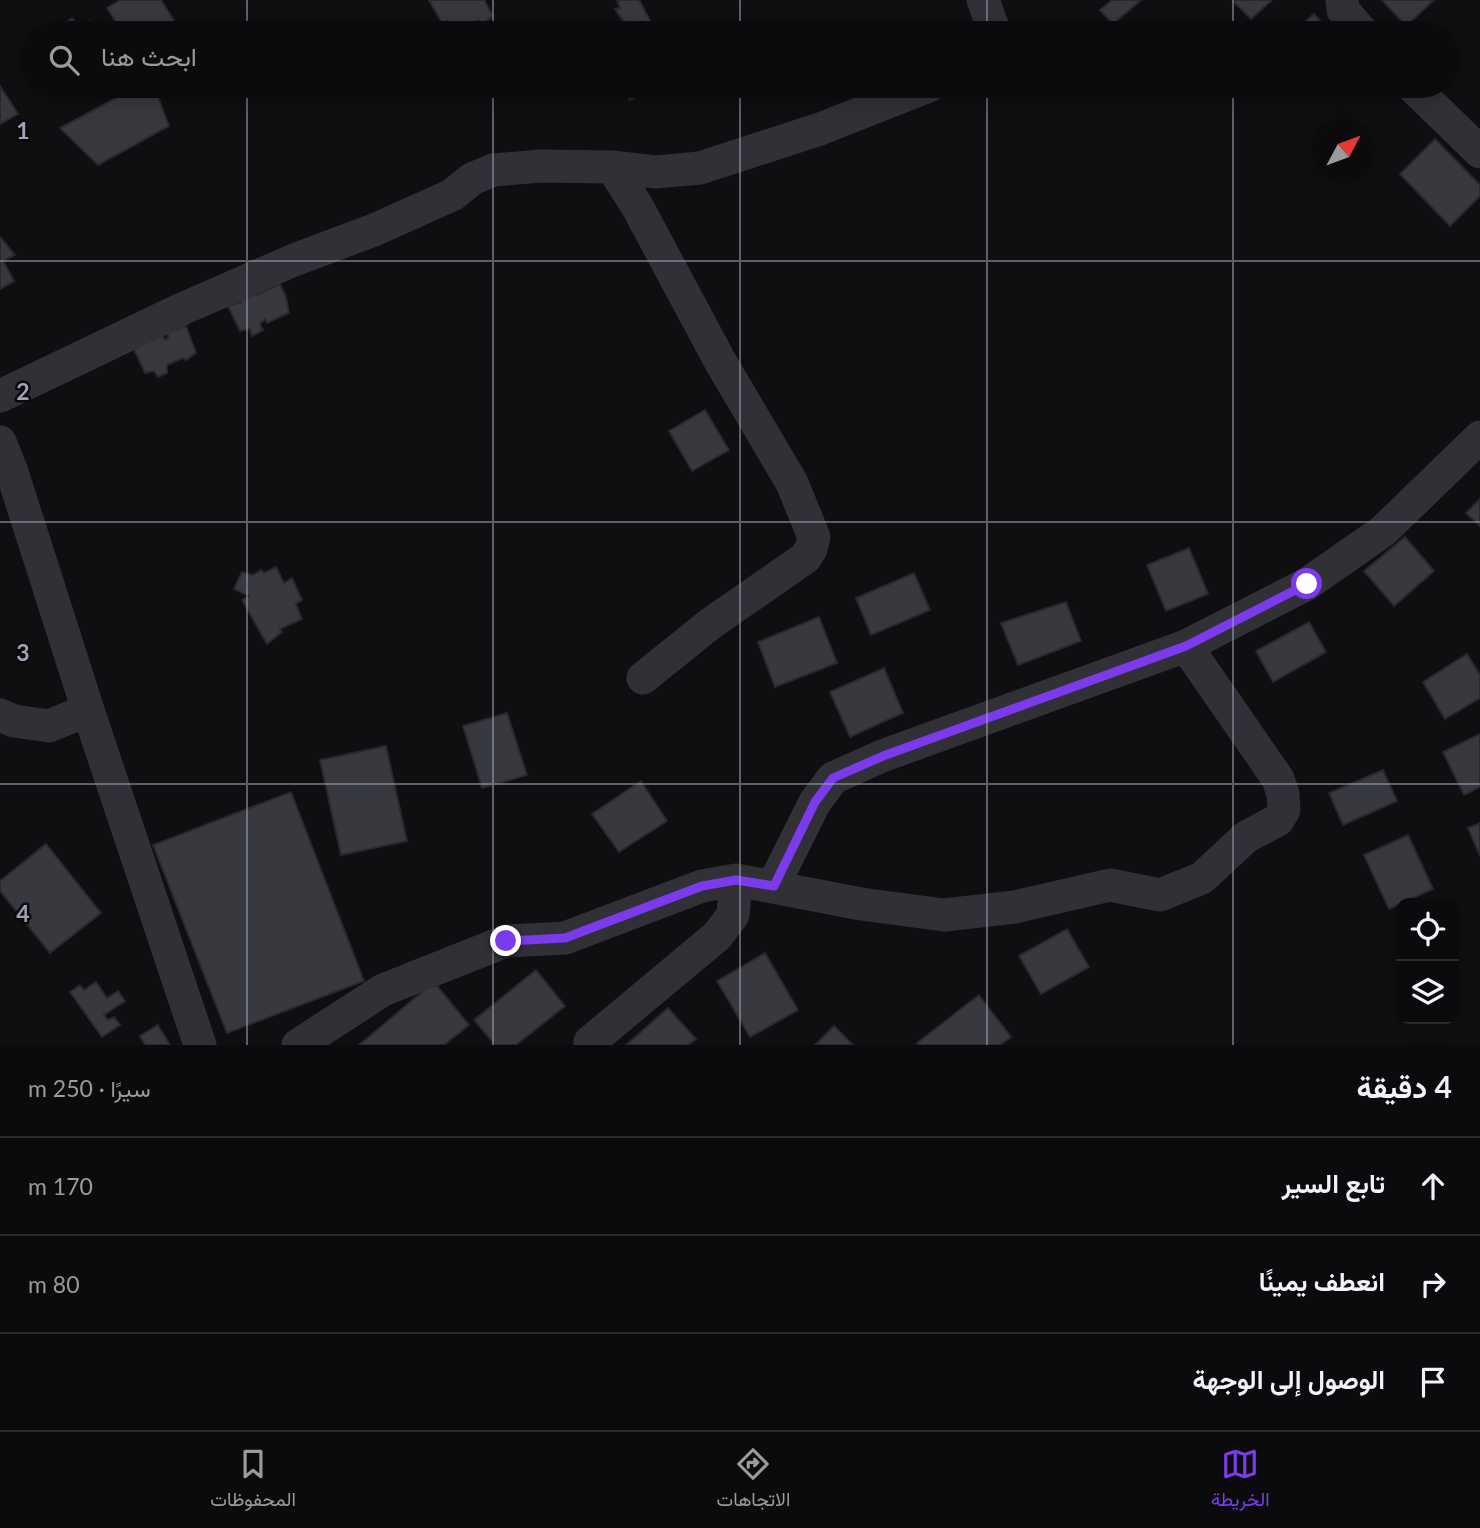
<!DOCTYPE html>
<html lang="ar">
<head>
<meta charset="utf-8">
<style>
  :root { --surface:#0b0b0d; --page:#19191b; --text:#f1f3f6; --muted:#9a9b9d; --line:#2b2b2e; --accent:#7c3aed }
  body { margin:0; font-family:Lato,Vazirmatn,sans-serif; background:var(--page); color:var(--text); direction:rtl }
  .controls { position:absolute; right:21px; bottom:21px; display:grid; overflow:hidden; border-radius:14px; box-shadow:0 4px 18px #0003 }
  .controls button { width:63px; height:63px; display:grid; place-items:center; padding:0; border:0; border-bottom:2px solid var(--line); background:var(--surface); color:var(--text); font:35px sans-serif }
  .compass { position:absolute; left:1312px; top:119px; width:63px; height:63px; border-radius:50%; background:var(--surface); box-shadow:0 4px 18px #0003; rotate:49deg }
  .stop { position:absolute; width:21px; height:21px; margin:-16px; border:5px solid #7c3aed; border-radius:50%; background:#fff }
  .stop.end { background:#7c3aed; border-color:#fff; box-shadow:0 2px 7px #0008 }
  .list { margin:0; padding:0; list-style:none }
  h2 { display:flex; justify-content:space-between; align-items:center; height:91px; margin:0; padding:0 28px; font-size:30px }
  h2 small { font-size:23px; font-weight:400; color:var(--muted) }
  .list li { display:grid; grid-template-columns:46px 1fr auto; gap:21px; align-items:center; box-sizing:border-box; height:98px; padding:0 28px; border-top:2px solid var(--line) }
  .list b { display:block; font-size:26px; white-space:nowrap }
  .list em { font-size:23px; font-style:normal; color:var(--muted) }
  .icon { flex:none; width:38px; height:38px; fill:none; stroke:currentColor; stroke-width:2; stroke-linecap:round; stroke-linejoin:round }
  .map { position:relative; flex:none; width:1480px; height:1045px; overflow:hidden; direction:ltr }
  .search { position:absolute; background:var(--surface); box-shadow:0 4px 18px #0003; left:21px; right:21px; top:21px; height:77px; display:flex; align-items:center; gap:18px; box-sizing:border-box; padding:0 24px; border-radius:38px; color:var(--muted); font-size:26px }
  .sheet { height:385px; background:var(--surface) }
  nav { display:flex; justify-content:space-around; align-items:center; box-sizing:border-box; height:98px; border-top:2px solid var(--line); background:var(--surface); font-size:19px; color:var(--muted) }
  nav a { display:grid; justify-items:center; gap:4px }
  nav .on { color:var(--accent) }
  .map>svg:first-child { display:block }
  .building { fill:#38393f; stroke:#29292d; stroke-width:2 }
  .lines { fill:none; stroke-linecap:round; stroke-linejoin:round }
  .minor { stroke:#303036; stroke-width:33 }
  .route { stroke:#7c3aed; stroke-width:9 }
  .grid { fill:none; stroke:#9fa3b3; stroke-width:2; stroke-opacity:0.55 }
  .grid-label { font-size:23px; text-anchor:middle; font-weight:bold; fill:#9fa3b3; stroke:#0a0a0c; stroke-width:5; stroke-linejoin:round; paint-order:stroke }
</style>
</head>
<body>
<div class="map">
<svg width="1480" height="1045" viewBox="0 0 1480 1045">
  <rect width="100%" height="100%" fill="#0f0f11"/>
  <!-- building -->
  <path class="building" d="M120 0H161L182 33H123L107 8Z
    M429 0H484L493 16 482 25 478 20 454 33 447 21 442 23Z
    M617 0H639L657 33H631L615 9 620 8Z
    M1112 0H1141L1113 24 1100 10Z
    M1232 0H1272L1251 19Z
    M1382 0H1434L1406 26Z
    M1314 14 1331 33H1292Z
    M72 18 82 28 90 21 97 33H53Z
    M0 86 18 114 0 124Z
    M138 86H154L169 126 98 165 60 128Z
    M623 86H663L647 95 644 93 630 100Z
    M1435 139 1480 185V196L1450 226 1400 174Z
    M0 237 15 255 3 261 14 281 0 289Z
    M280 284 286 297 289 313 267 323 265 319 260 324 263 330 252 336 250 329 240 331 228 306 241 302 239 297 251 291 256 295Z
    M186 326 196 353 186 360 183 358 167 365V373L158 377 154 371 145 373 133 347 163 336 165 340 168 338V333Z
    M705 410 729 450 692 471 669 431Z
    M1480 499V526L1466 513Z
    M1405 537 1434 571 1394 606 1364 571Z
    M1189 548 1208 594 1166 611 1147 565Z
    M276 567 284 583 292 578 302 600 296 604 302 619 280 629 282 632 267 644 242 600 249 596 234 589 242 572 253 575 261 570 264 573Z
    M914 573 930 610 871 635 856 598Z
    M1066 602 1081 641 1018 665 1001 623Z
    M819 617 837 663 775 687 758 642Z
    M1309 622 1326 652 1273 682 1256 651Z
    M1467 654 1480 675V698L1445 719 1423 682Z
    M884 668 903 713 850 737 830 692Z
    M507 713 527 775 482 788 463 726Z
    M1480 734V787L1464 795 1443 752Z
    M386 746 407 841 341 855 320 760Z
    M1383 770 1397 801 1343 825 1329 793Z
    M641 781 667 821 619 852 592 814Z
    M291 792 364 981 227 1033 153 845Z
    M1480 823V856L1468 828Z
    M1408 835 1433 889 1389 909 1364 855Z
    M46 844 101 913 50 953 0 891V881Z
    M1067 929 1089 967 1041 994 1019 956Z
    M765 953 798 1010 750 1037 717 981Z
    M536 970 565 1006 516 1045H495L474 1020Z
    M96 982 107 998 118 991 125 1001 104 1015 108 1020 114 1017 120 1025 102 1037 70 992 80 985 84 990Z
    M434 982 469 1025 444 1045H359Z
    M979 995 1011 1037 1000 1045H918L917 1043Z
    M668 1008 696 1039 688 1045H626Z
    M158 1025 170 1045H145L140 1036Z
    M834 1026 853 1045H815Z"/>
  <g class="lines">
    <!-- minor -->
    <path class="minor" d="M983 0 995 33
      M1342 0 1343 10 1363 33
      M1412 86 1480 152
      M612 167 637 206 720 361 792 483 814 537 811 549 805 558 710 624 643 678
      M0 396 182 309 294 260 374 230 452 195 472 179 493 170 541 166 612 167 656 172 700 168 820 129 929 86
      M0 442 12 472 88 710 200 1045
      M0 715 14 721 49 726 88 710
      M773 886 815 802 833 778 882 756 1186 646 1307 584 1383 531 1480 437
      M590 1042 717 936 733 915 736 880
      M298 1045 383 990 506 941 565 938 702 886 736 880 861 904 944 915 1015 907 1110 885 1160 895 1202 878 1246 837 1278 820 1284 810 1283 794 1278 779 1186 646"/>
  </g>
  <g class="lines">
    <!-- route -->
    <path class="route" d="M506 941 565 938 702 886 736 880 774 886 815 802 833 778 883 756 1186 646 1307 584"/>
  </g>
  <!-- grid -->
  <path class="grid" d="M247 0V33M493 0V33M740 0V33M987 0V33M1233 0V33M247 86V1045M493 86V1045M740 86V1045M987 86V1045M1233 86V1045M0 261H1480M0 522H1480M0 784H1480"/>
  <g class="grid-label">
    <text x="23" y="139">1</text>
    <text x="23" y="400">2</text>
    <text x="23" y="661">3</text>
    <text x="23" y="922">4</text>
  </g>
</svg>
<div class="controls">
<button><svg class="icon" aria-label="locate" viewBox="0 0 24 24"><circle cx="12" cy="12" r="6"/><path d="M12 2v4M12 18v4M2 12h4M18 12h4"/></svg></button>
<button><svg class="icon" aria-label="layers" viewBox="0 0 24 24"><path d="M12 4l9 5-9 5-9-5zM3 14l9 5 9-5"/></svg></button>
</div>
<svg class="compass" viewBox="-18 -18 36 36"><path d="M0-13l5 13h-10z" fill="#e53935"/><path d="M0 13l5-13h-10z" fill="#9a9b9d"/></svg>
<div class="stop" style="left:1307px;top:584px"></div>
<div class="stop end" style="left:506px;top:941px"></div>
<div class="search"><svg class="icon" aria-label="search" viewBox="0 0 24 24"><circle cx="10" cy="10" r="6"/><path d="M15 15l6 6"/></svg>ابحث هنا</div>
</div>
<section class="sheet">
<h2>4 دقيقة<small>سيرًا · 250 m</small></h2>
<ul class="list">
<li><svg class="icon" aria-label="ahead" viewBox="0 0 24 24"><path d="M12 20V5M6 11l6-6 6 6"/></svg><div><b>تابع السير</b></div><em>170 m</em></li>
<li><svg class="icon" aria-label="right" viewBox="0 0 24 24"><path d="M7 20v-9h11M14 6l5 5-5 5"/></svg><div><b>انعطف يمينًا</b></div><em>80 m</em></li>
<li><svg class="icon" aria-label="arrive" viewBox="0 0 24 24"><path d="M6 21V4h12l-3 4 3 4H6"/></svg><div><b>الوصول إلى الوجهة</b></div></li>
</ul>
</section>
<nav>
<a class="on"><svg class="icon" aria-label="map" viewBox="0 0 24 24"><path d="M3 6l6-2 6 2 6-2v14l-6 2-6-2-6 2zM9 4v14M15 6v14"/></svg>الخريطة</a>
<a><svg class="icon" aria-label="directions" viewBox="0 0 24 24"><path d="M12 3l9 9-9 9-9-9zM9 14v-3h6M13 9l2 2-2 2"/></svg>الاتجاهات</a>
<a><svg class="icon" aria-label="saved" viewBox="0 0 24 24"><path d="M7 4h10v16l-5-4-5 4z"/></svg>المحفوظات</a>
</nav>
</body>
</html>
